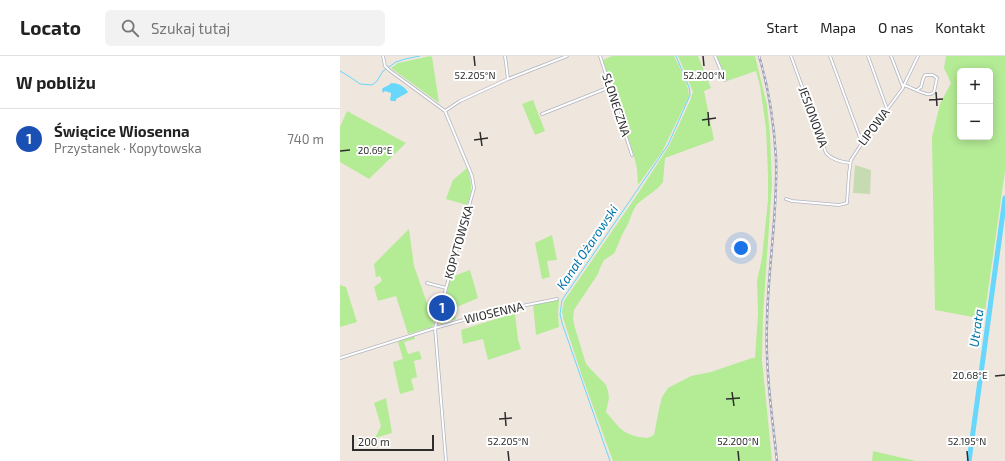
<!DOCTYPE html>
<html lang="pl">
<head>
<meta charset="utf-8">
<style>
  :root { --surface:#fff; --page:#f2f2f2; --text:#222; --muted:#767676; --line:#e0e0e0; --accent:#b45309 }
  body { margin:0; font-family:"Exo 2",sans-serif; background:var(--page); color:var(--text) }
  .controls { position:absolute; right:12px; top:12px; display:grid; overflow:hidden; border-radius:6px; box-shadow:0 2px 10px #0003 }
  .controls button { width:36px; height:36px; display:grid; place-items:center; padding:0; border:0; border-bottom:1px solid var(--line); background:var(--surface); color:var(--text); font:20px sans-serif }
  .scale { position:absolute; left:12px; bottom:10px; width:82px; box-sizing:border-box; padding-left:4px; border:2px solid #2d2d2d; border-top:0; font-size:11px; line-height:14px; white-space:nowrap; color:#2d2d2d; -webkit-text-stroke:3px #fff; paint-order:stroke }
  .you { position:absolute; left:401px; top:192px; width:14px; height:14px; margin:-10px; border:3px solid #fff; border-radius:50%; background:#1a73e8; box-shadow:0 0 0 6px #1a73e833 }
  .badge { display:grid; place-items:center; width:26px; height:26px; border-radius:50%; background:var(--accent); color:#fff; font-size:13px; font-weight:700 }
  .pin { position:absolute; translate:-50% -50%; border:2px solid #fff; box-shadow:0 1px 4px #0006 }
  .list { margin:0; padding:0; list-style:none }
  h2 { display:flex; justify-content:space-between; align-items:center; height:52px; margin:0; padding:0 16px; font-size:17px }
  h2 small { font-size:13px; font-weight:400; color:var(--muted) }
  .list li { display:grid; grid-template-columns:26px 1fr auto; gap:12px; align-items:center; box-sizing:border-box; height:60px; padding:0 16px; border-top:1px solid var(--line) }
  .list b { display:block; font-size:15px; white-space:nowrap }
  .list p { margin:0; font-size:13px; white-space:nowrap; color:var(--muted) }
  .list em { font-size:13px; font-style:normal; color:var(--muted) }
  .icon { flex:none; width:22px; height:22px; fill:none; stroke:currentColor; stroke-width:2; stroke-linecap:round; stroke-linejoin:round }
  .map { position:relative; flex:none; width:665px; height:405px; overflow:hidden }
  header { display:flex; align-items:center; gap:24px; box-sizing:border-box; height:56px; padding:0 20px; background:var(--surface); border-bottom:1px solid var(--line) }
  header strong { font-size:19px }
  nav { display:flex; gap:22px; margin-inline-start:auto; font-size:14px }
  .search { width:280px; height:36px; background:var(--page); display:flex; align-items:center; gap:10px; box-sizing:border-box; padding:0 14px; border-radius:6px; color:var(--muted); font-size:15px }
  main { display:flex }
  aside { flex:1; background:var(--surface) }
  .map>svg:first-child { display:block }
  .green { fill:#b4eb95; fill-rule:evenodd }
  .cemetery { fill:#c7dbb3 }
  .water { fill:#67d7fb }
  .lines { fill:none; stroke-linecap:round; stroke-linejoin:round }
  .stream { stroke:#67d7fb; stroke-width:1 }
  .river { stroke:#67d7fb; stroke-width:5 }
  .minor-casing { stroke:#b2b5c1; stroke-width:3.5 }
  .minor { stroke:#fff; stroke-width:2 }
  .rail-casing { stroke:#9fa4b9; stroke-width:2.5 }
  .rail { stroke:#fff; stroke-width:1; stroke-dasharray:3; stroke-linecap:butt }
  .ticks { fill:none; stroke:#2d2d2d; stroke-width:1.5 }
  .labels { text-anchor:middle; stroke-width:4; stroke-linejoin:round; paint-order:stroke }
  .street-label { font-size:12px; fill:#2d2d2d; stroke:#fff }
  .water-label { font-size:13px; font-style:italic; fill:#0075ad; stroke:#fff }
  .ticks-label { font-size:10px; text-anchor:middle; fill:#2d2d2d; stroke:#fff; stroke-width:4; stroke-linejoin:round; paint-order:stroke }
</style>
</head>
<body>
<header>
<strong>Locato</strong>
<div class="search"><svg class="icon" aria-label="search" viewBox="0 0 24 24"><circle cx="10" cy="10" r="6"/><path d="M15 15l6 6"/></svg>Szukaj tutaj</div>
<nav><a>Start</a><a>Mapa</a><a>O nas</a><a>Kontakt</a></nav>
</header>
<main>
<aside>
<h2>W pobliżu<small></small></h2>
<ul class="list">
<li><span class="badge" style="background:#1a4fb4">1</span><div><b>Święcice Wiosenna</b><p>Przystanek · Kopytowska</p></div><em>740 m</em></li>
</ul>
</aside>
<div class="map">
<svg width="665" height="405" viewBox="0 0 665 405">
  <rect width="100%" height="100%" fill="#efe7de"/>
  <!-- green -->
  <path class="green" d="M90 0 92 1 99 47 51 12 58 7Z
    M272 0H334C340 12 348 26 349 40L322 96 298 129 297 113 294 100 263 4Z
    M338 0H358L371 32 364 35 374 84 325 102 323 126 318 132 297 148 293 155 288 168 282 179 275 196 272 199 264 204 260 212 258 218 234 254 233 262 235 272 246 308 266 329 268 335 269 342 266 356C278 369 280 377 299 381 306 382 307 383 314 379L319 353 322 341 328 332 351 320 371 316 412 302H415L418 258 417 225 422 202 428 144V119L426 72 420 30 416 15 387 25 377 0H415L427 49 430 79 432 127 423 258 422 304 432 405H273L242 320 223 262 222 255 224 245 297 139 329 90 350 45 353 36Z
    M606 0H665V115L644 263 595 254 592 81 600 48 611 27 604 12ZM620 15H650V81H620Z
    M193 44 205 75 195 79 182 48Z
    M7 55 66 87 29 123 0 106V71Z
    M127 112C132 127 133 134 127 149L106 143 113 124Z
    M69 173 74 210 94 267 92 271 68 278 56 240 38 245 34 231 42 225 40 220 36 221 34 208Z
    M212 179 217 204 207 205 210 221 202 223 195 187Z
    M130 214 138 242 112 253 116 263 100 268 98 267V265L111 221Z
    M0 229 6 231 17 266 0 271Z
    M219 244 218 257 219 271 196 279 193 248Z
    M175 257 178 284 181 293 148 304 143 283 123 288 121 274Z
    M74 280 75 283 64 286 68 298 79 295 82 303 74 305 77 321 71 323 74 334 60 338 53 306 63 303 58 286Z
    M46 342 52 377 35 382 41 370 34 347Z
    M533 395 576 405H532Z"/>
  <!-- cemetery -->
  <path class="cemetery" d="M515 109 531 114 530 138 513 137Z"/>
  <!-- water -->
  <path class="water" d="M51 27C58 27 64 30 68 36L67 37 56 43V45H51L50 43 51 39V37L45 35 43 37 42 33C45 30 48 31 51 27Z"/>
  <g class="lines">
    <!-- stream -->
    <path class="stream" d="M0 15 10 21 20 28 32 29 37 25 43 15 56 6 65 3 80 0
      M270 405 222 267 220 258 222 244 328 89 350 39 349 31 336 0"/>
    <!-- river -->
    <path class="river" d="M629 405 665 142"/>
    <defs>
      <path id="minor" d="M43 0 45 10 49 14 105 55 132 120 134 132 95 272 106 405
        M165 0 168 23
        M260 0 292 99
        M375 0 385 24
        M451 0 486 97C492 104 501 106 510 107
        M490 0 522 87
        M528 0 547 53
        M551 0 563 31
        M564 29C570 31 581 37 587 38 591 39 591 38 594 36L597 22 593 19H585L583 23 581 31 577 34
        M105 55 120 45 168 23 227 0
        M202 58 270 31
        M446 143 452 145 499 149 507 147 509 117 511 104 522 87 563 32V31L578 0
        M87 227 106 232
        M0 302 95 272 152 256 217 243"/>
    </defs>
    <!-- minor casing -->
    <use href="#minor" class="minor-casing"/>
    <!-- minor -->
    <use href="#minor" class="minor"/>
    <defs>
      <path id="rail" d="M419 0C429 33 434 67 436 102 438 156 428 211 427 266 425 311 432 359 437 405"/>
    </defs>
    <!-- rail casing -->
    <use href="#rail" class="rail-casing"/>
    <!-- rail -->
    <use href="#rail" class="rail"/>
  </g>
  <!-- ticks -->
  <path class="ticks" d="M134 0 135 10M363 0 364 10M596 36 597 50M589 44 603 43M368 56 369 70M362 64 376 62M140 76 142 90M134 84 148 82M0 95 10 94M655 320 665 319M392 336 394 350M386 343 400 342M165 356 166 370M159 363 172 362M168 395 169 405M398 395 399 405M627 395 628 405"/>
  <g class="labels">
    <!-- street labels -->
    <g class="street-label">
      <text transform="translate(276 49) rotate(72)" y="4">SŁONECZNA</text>
      <text transform="translate(473 61) rotate(70)" y="4">JESIONOWA</text>
      <text transform="translate(534 71) rotate(-53)" y="4">LIPOWA</text>
      <text transform="translate(119 186) rotate(-74)" y="4">KOPYTOWSKA</text>
      <text transform="translate(154 257) rotate(-13)" y="4">WIOSENNA</text>
    </g>
    <!-- water labels -->
    <g class="water-label">
      <text transform="translate(247 191) rotate(-56)" y="5">Kanał Ożarowski</text>
      <text transform="translate(636 272) rotate(-82)" y="5">Utrata</text>
    </g>
  </g>
  <g class="ticks-label">
    <text x="135" y="23">52.205°N</text>
    <text x="364" y="23">52.200°N</text>
    <text x="35" y="98">20.69°E</text>
    <text x="630" y="323">20.68°E</text>
    <text x="168" y="389">52.205°N</text>
    <text x="398" y="389">52.200°N</text>
    <text x="627" y="389">52.195°N</text>
  </g>
</svg>
<div class="controls">
<button>+</button>
<button>−</button>
</div>
<div class="scale">200 m</div>
<div class="you"></div>
<div class="pin badge" style="left:102px;top:252px;background:#1a4fb4">1</div>
</div>
</main>
</body>
</html>
